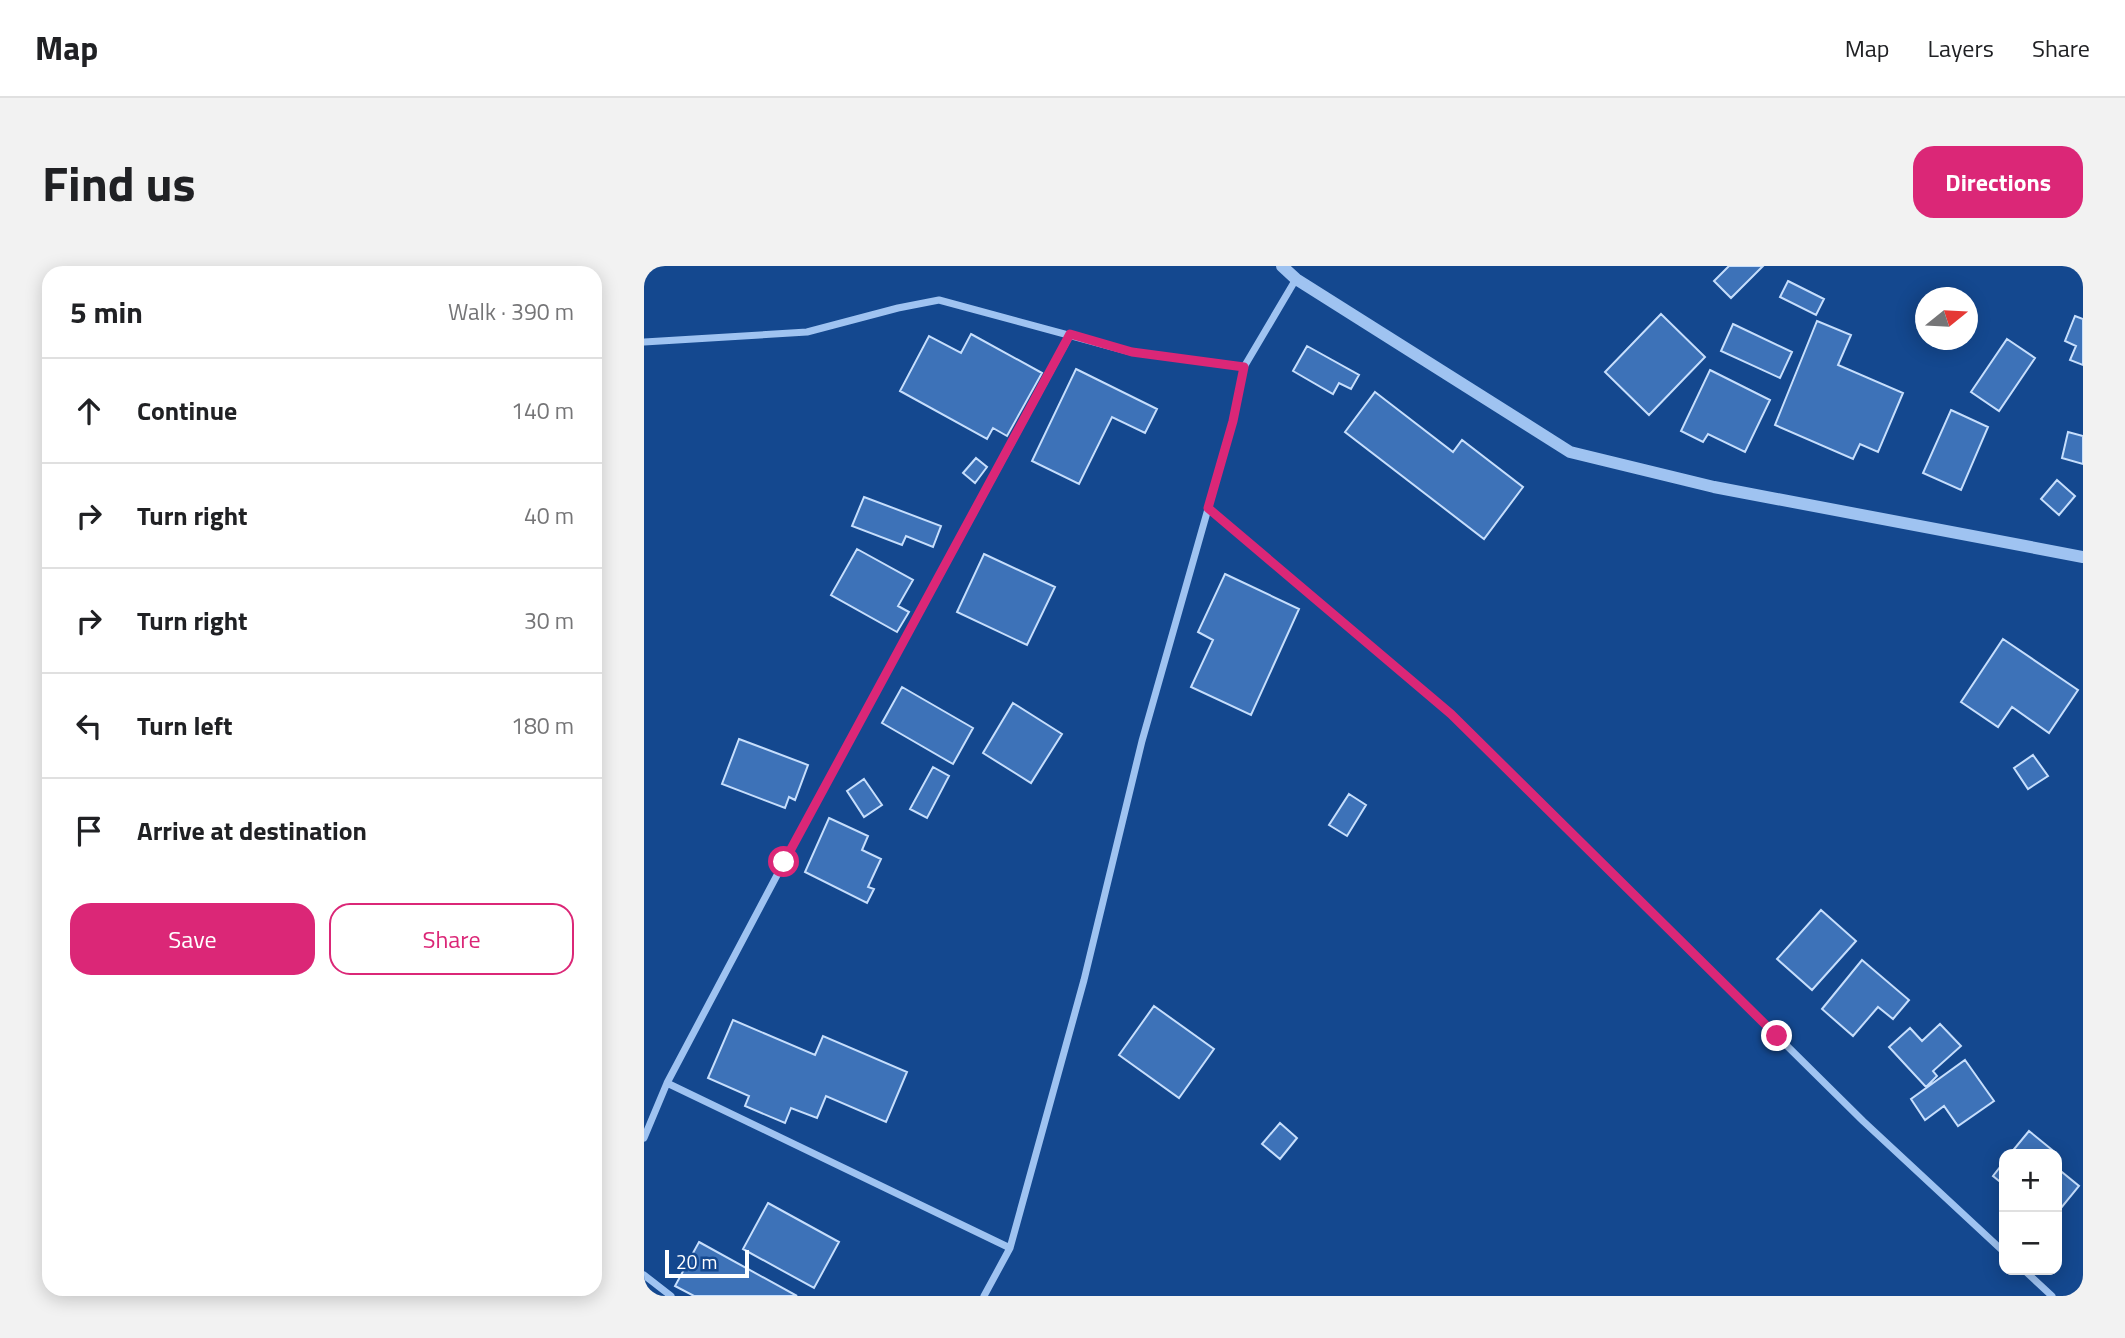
<!DOCTYPE html>
<html lang="en">
<head>
<meta charset="utf-8">
<style>
  :root { --surface:#fff; --page:#f2f2f2; --text:#202124; --muted:#757577; --line:#e0e0e0; --accent:#db2777 }
  body { margin:0; font-family:"Titillium Web",sans-serif; background:var(--page); color:var(--text) }
  .controls { position:absolute; right:21px; bottom:21px; display:grid; overflow:hidden; border-radius:14px; box-shadow:0 4px 18px #0003 }
  .controls button { width:63px; height:63px; display:grid; place-items:center; padding:0; border:0; border-bottom:2px solid var(--line); background:var(--surface); color:var(--text); font:35px sans-serif }
  .compass { position:absolute; left:1271px; top:21px; width:63px; height:63px; border-radius:50%; background:var(--surface); box-shadow:0 4px 18px #0003; rotate:72deg }
  .scale { position:absolute; left:21px; bottom:18px; width:84px; box-sizing:border-box; padding-left:7px; border:4px solid #fff; border-top:0; font-size:19px; line-height:24px; white-space:nowrap; color:#fff; -webkit-text-stroke:5px #14488f; paint-order:stroke }
  .stop { position:absolute; width:21px; height:21px; margin:-16px; border:5px solid #db2777; border-radius:50%; background:#fff }
  .stop.end { background:#db2777; border-color:#fff; box-shadow:0 2px 7px #0008 }
  .list { margin:0; padding:0; list-style:none }
  h2 { display:flex; justify-content:space-between; align-items:center; height:91px; margin:0; padding:0 28px; font-size:30px }
  h2 small { font-size:23px; font-weight:400; color:var(--muted) }
  .list li { display:grid; grid-template-columns:46px 1fr auto; gap:21px; align-items:center; box-sizing:border-box; height:105px; padding:0 28px; border-top:2px solid var(--line) }
  .list b { display:block; font-size:26px; white-space:nowrap }
  .list em { font-size:23px; font-style:normal; color:var(--muted) }
  .actions { display:flex; gap:14px; padding:21px 28px }
  .actions a { flex:1; padding:16px 0; border:2px solid var(--accent); border-radius:21px; text-align:center; font-size:24px; color:var(--accent) }
  .actions .main { background:var(--accent); color:#fff }
  .icon { flex:none; width:38px; height:38px; fill:none; stroke:currentColor; stroke-width:2; stroke-linecap:round; stroke-linejoin:round }
  .map { position:relative; flex:none; width:1439px; height:1030px; overflow:hidden; border-radius:21px }
  header { display:flex; align-items:center; gap:42px; box-sizing:border-box; height:98px; padding:0 35px; background:var(--surface); border-bottom:2px solid var(--line) }
  header strong { font-size:33px }
  nav { display:flex; gap:38px; margin-inline-start:auto; font-size:24px }
  .intro { display:flex; align-items:center; justify-content:space-between; box-sizing:border-box; height:168px; padding:0 42px }
  h1 { margin:0; font-size:49px }
  .button { padding:18px 32px; border-radius:21px; background:var(--accent); color:#fff; font-size:24px; font-weight:700 }
  main { display:flex; gap:42px; padding:0 42px }
  aside { flex:1; background:var(--surface); border-radius:21px; box-shadow:0 4px 18px #0003 }
  .map>svg:first-child { display:block }
  .building { fill:#3d72b8; stroke:#c6defc; stroke-width:2 }
  .lines { fill:none; stroke-linecap:round; stroke-linejoin:round }
  .minor { stroke:#9fc3f1; stroke-width:7 }
  .tertiary { stroke:#9fc3f1; stroke-width:12 }
  .route { stroke:#db2777; stroke-width:9 }
</style>
</head>
<body>
<header>
<strong>Map</strong>
<nav><a>Map</a><a>Layers</a><a>Share</a></nav>
</header>
<div class="intro"><h1>Find us</h1><a class="button">Directions</a></div>
<main>
<aside>
<h2>5 min<small>Walk · 390 m</small></h2>
<ul class="list">
<li><svg class="icon" aria-label="ahead" viewBox="0 0 24 24"><path d="M12 20V5M6 11l6-6 6 6"/></svg><div><b>Continue</b></div><em>140 m</em></li>
<li><svg class="icon" aria-label="right" viewBox="0 0 24 24"><path d="M7 20v-9h11M14 6l5 5-5 5"/></svg><div><b>Turn right</b></div><em>40 m</em></li>
<li><svg class="icon" aria-label="right" viewBox="0 0 24 24"><path d="M7 20v-9h11M14 6l5 5-5 5"/></svg><div><b>Turn right</b></div><em>30 m</em></li>
<li><svg class="icon" aria-label="left" viewBox="0 0 24 24"><path d="M17 20v-9H6M10 6l-5 5 5 5"/></svg><div><b>Turn left</b></div><em>180 m</em></li>
<li><svg class="icon" aria-label="arrive" viewBox="0 0 24 24"><path d="M6 21V4h12l-3 4 3 4H6"/></svg><div><b>Arrive at destination</b></div></li>
</ul>
<div class="actions"><a class="main">Save</a><a>Share</a></div>
</aside>
<div class="map">
<svg width="1439" height="1030" viewBox="0 0 1439 1030">
  <rect width="100%" height="100%" fill="#14488f"/>
  <!-- building -->
  <path class="building" d="M1085 0H1119L1087 32 1070 15Z
    M1144 15 1180 33 1172 49 1136 31Z
    M1017 48 1061 91 1005 149 961 106Z
    M1431 50 1439 53V99L1426 94 1432 80 1421 75Z
    M1173 55 1207 69 1194 99 1259 127 1234 186 1216 178 1209 193 1131 159Z
    M1089 58 1148 86 1136 112 1077 85Z
    M327 68 398 107 363 170 349 162 343 173 256 125 285 70 317 87Z
    M1363 73 1391 92 1355 145 1327 126Z
    M663 80 715 109 707 123 695 117 689 128 649 105Z
    M432 103 513 143 501 167 468 151 435 218 388 195Z
    M1066 104 1126 134 1101 186 1064 168 1059 176 1037 165Z
    M731 126 809 186 818 174 879 221 840 273 701 166Z
    M1307 144 1344 161 1317 224 1279 207Z
    M1424 166 1439 170V198L1418 192Z
    M332 192 343 201 331 217 319 207Z
    M1413 214 1431 230 1415 249 1397 233Z
    M220 231 297 260 289 281 262 270 258 279 208 260Z
    M213 283 269 314 254 340 265 346 253 366 187 329Z
    M340 288 411 321 383 379 313 346Z
    M581 308 655 343 607 449 547 421 569 374 554 366Z
    M1359 373 1434 424 1405 467 1368 441 1354 461 1317 436Z
    M258 421 329 462 309 498 238 457Z
    M369 437 418 468 387 517 339 487Z
    M95 473 164 499 151 534 145 531 141 542 78 518Z
    M1389 489 1404 510 1384 523 1370 502Z
    M289 501 305 510 283 552 266 543Z
    M220 513 238 539 220 551 203 525Z
    M705 528 722 539 703 570 685 559Z
    M185 552 224 570 218 584 237 593 224 621 230 623 223 637 161 606Z
    M1177 644 1212 675 1168 724 1133 693Z
    M1218 694 1265 734 1249 753 1234 741 1209 770 1178 743Z
    M510 740 570 783 535 832 475 789Z
    M89 754 171 789 179 770 263 806 242 856 182 830 173 852 147 842 141 857 101 840 105 830 64 812Z
    M1296 758 1317 780 1289 805 1293 810 1282 821 1245 781 1266 762 1278 775Z
    M1321 794 1350 835 1314 860 1300 840 1281 854 1267 833Z
    M636 857 653 872 636 893 618 878Z
    M1385 865 1412 887 1411 888H1366Z
    M1360 896V919L1349 910Z
    M1413 902 1435 920 1413 947Z
    M124 937 195 976 170 1022 99 983Z
    M55 976 153 1030H50L31 1020Z"/>
  <g class="lines">
    <!-- minor -->
    <path class="minor" d="M0 76 163 66 254 42 295 34 487 86 600 101
      M564 242 807 448 1219 855 1360 986
      M23 817 366 982
      M0 872 23 817 140 596 426 69
      M1380 1004 1408 1030
      M0 1009 27 1030
      M340 1030 366 982 440 714 498 475 589 155 600 101 652 13"/>
    <!-- tertiary -->
    <path class="tertiary" d="M638 0 652 13 926 186 1070 221 1439 291"/>
  </g>
  <g class="lines">
    <!-- route -->
    <path class="route" d="M140 596 426 68 488 86 600 101 589 155 564 242 807 448 1133 770"/>
  </g>
</svg>
<div class="controls">
<button>+</button>
<button>−</button>
</div>
<svg class="compass" viewBox="-18 -18 36 36"><path d="M0-13l5 13h-10z" fill="#e53935"/><path d="M0 13l5-13h-10z" fill="#757577"/></svg>
<div class="scale">20 m</div>
<div class="stop" style="left:140px;top:596px"></div>
<div class="stop end" style="left:1133px;top:770px"></div>
</div>
</main>
</body>
</html>
